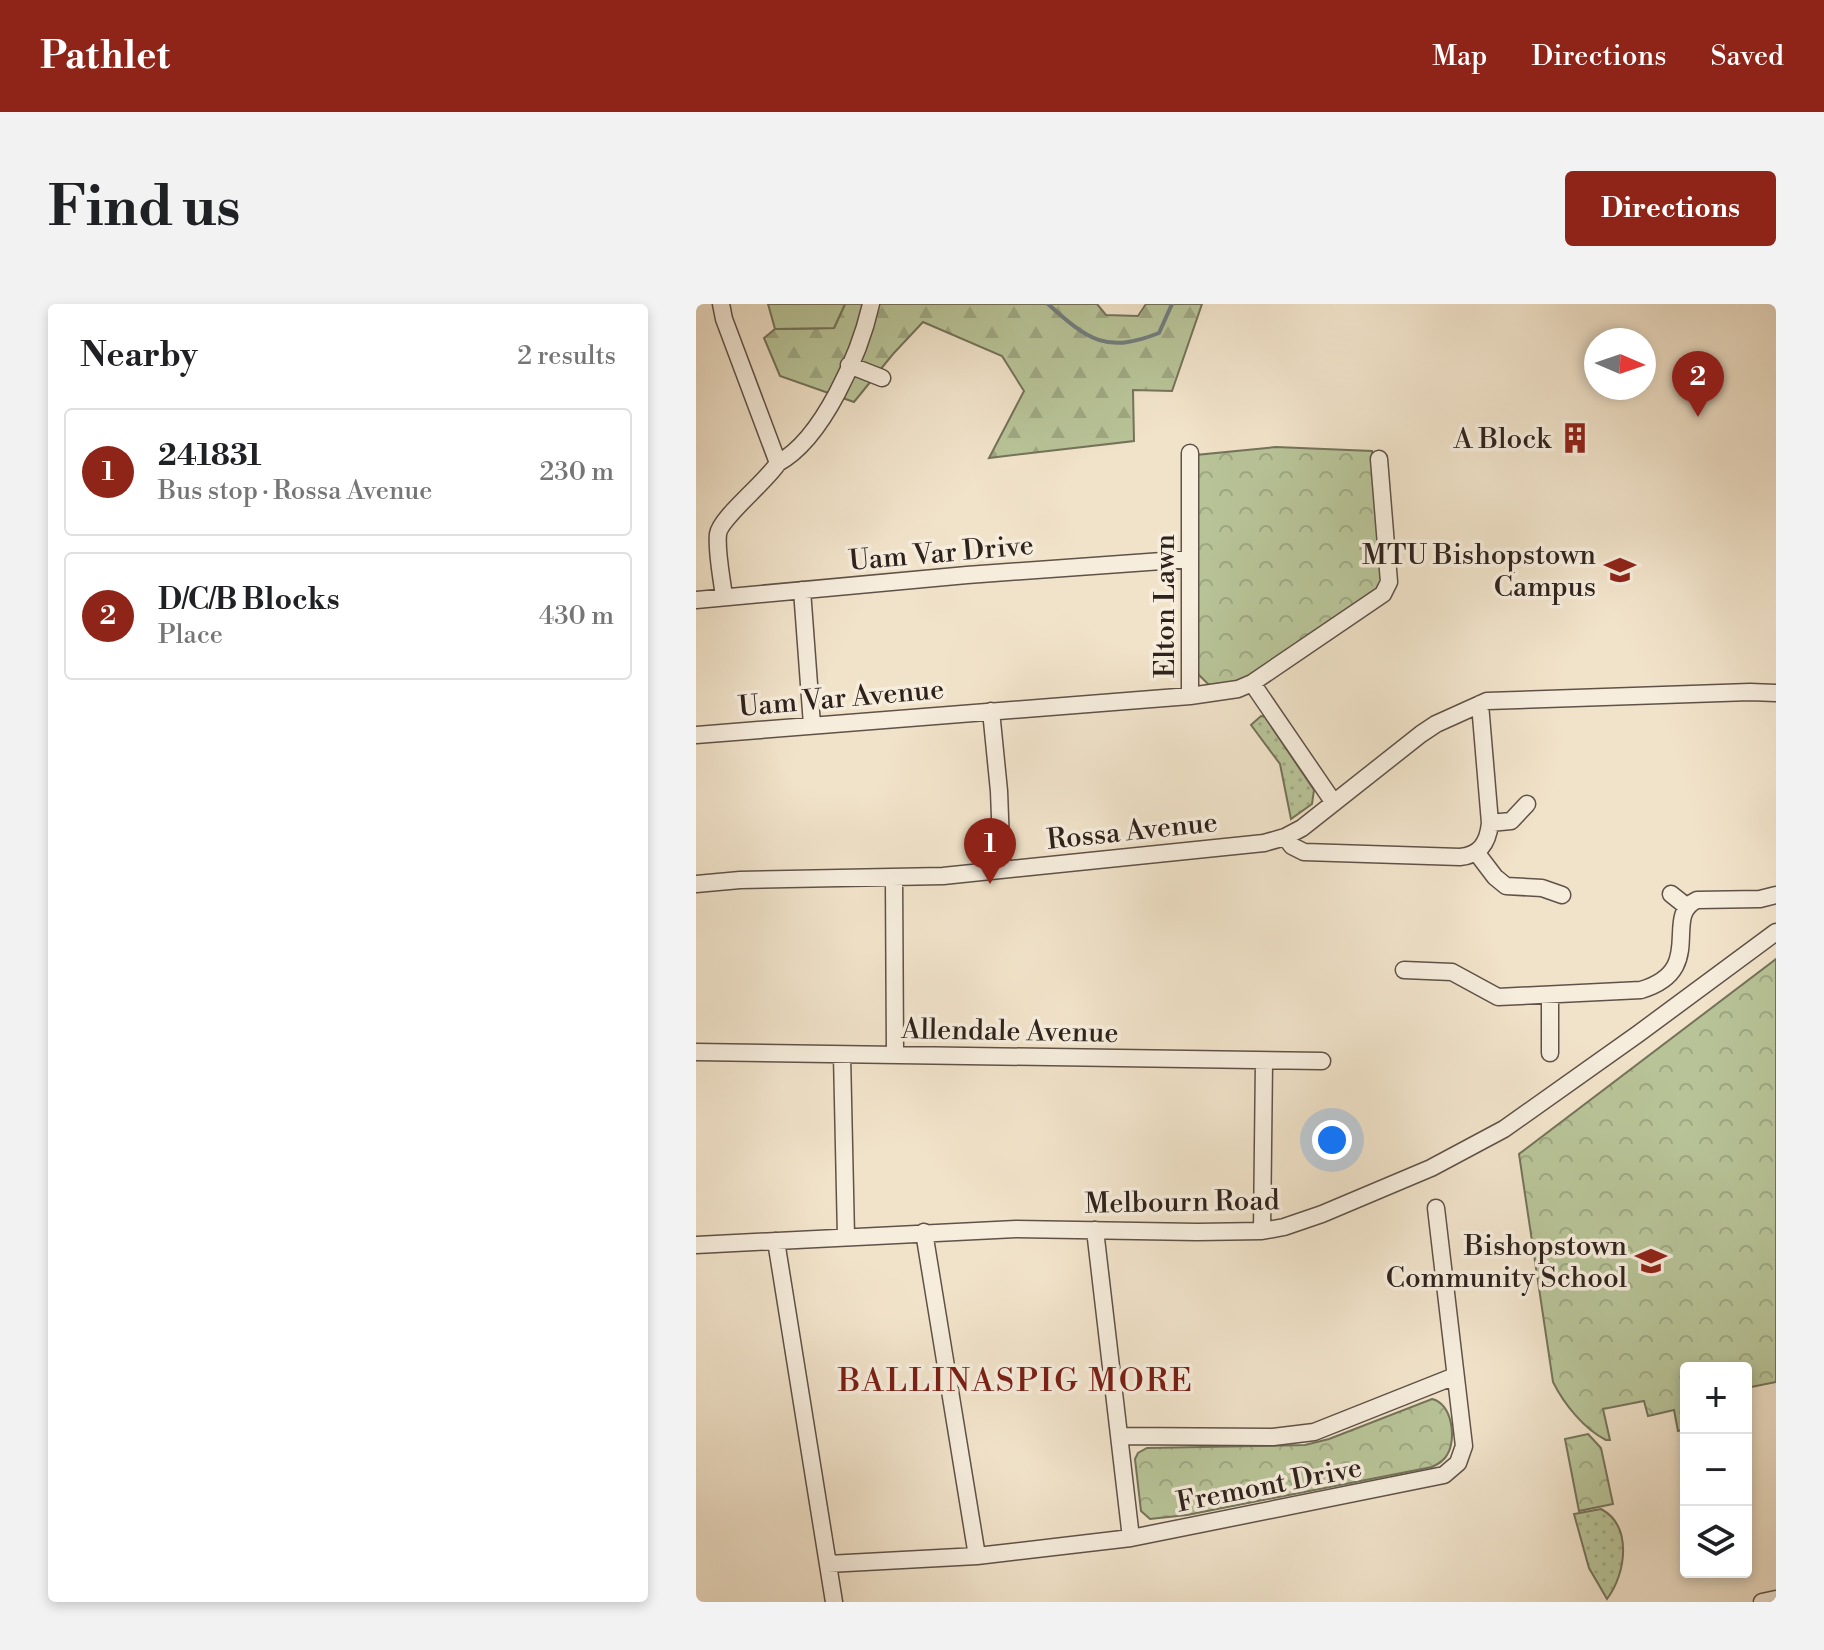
<!DOCTYPE html>
<html lang="en">
<head>
<meta charset="utf-8">
<style>
  :root { --surface:#fff; --page:#f2f2f2; --text:#202124; --muted:#757577; --line:#e0e0e0; --accent:#8f2418 }
  body { margin:0; font-family:"Libre Bodoni",serif; background:var(--page); color:var(--text) }
  .controls { position:absolute; right:24px; bottom:24px; display:grid; overflow:hidden; border-radius:8px; box-shadow:0 4px 12px #0003 }
  .controls button { width:72px; height:72px; display:grid; place-items:center; padding:0; border:0; border-bottom:2px solid var(--line); background:var(--surface); color:var(--text); font:40px sans-serif }
  .compass { position:absolute; left:888px; top:24px; width:72px; height:72px; border-radius:50%; background:var(--surface); box-shadow:0 4px 12px #0003; rotate:92deg }
  .you { position:absolute; left:636px; top:836px; width:28px; height:28px; margin:-20px; border:6px solid #fff; border-radius:50%; background:#1a73e8; box-shadow:0 0 0 12px #1a73e833 }
  .badge { display:grid; place-items:center; width:52px; height:52px; border-radius:50%; background:var(--accent); color:#fff; font-size:26px; font-weight:700 }
  .pin { position:absolute; translate:-50% -66px; filter:drop-shadow(0 2px 4px #0008) }
  .pin::after { content:''; position:absolute; top:42px; width:28px; height:24px; background:inherit; clip-path:polygon(0 0,100% 0,50% 100%) }
  .list { margin:0; padding:0; list-style:none }
  h2 { display:flex; justify-content:space-between; align-items:center; height:104px; margin:0; padding:0 32px; font-size:34px }
  h2 small { font-size:26px; font-weight:400; color:var(--muted) }
  .list li { display:grid; grid-template-columns:52px 1fr auto; gap:24px; align-items:center; box-sizing:border-box; height:128px; margin:0 16px 16px; padding:0 16px; border:2px solid var(--line); border-radius:8px }
  .list b { display:block; font-size:30px; white-space:nowrap }
  .list p { margin:0; font-size:26px; white-space:nowrap; color:var(--muted) }
  .list em { font-size:26px; font-style:normal; color:var(--muted) }
  .icon { flex:none; width:44px; height:44px; fill:none; stroke:currentColor; stroke-width:2; stroke-linecap:round; stroke-linejoin:round }
  .map { position:relative; flex:none; width:1080px; height:1298px; overflow:hidden; border-radius:8px }
  header { display:flex; align-items:center; gap:48px; box-sizing:border-box; height:112px; padding:0 40px; background:var(--accent); color:#fff }
  header strong { font-size:38px }
  nav { display:flex; gap:44px; margin-inline-start:auto; font-size:28px }
  .intro { display:flex; align-items:center; justify-content:space-between; box-sizing:border-box; height:192px; padding:0 48px }
  h1 { margin:0; font-size:56px }
  .button { padding:20px 36px; border-radius:8px; background:var(--accent); color:#fff; font-size:28px; font-weight:700 }
  main { display:flex; gap:48px; padding:0 48px }
  aside { flex:1; background:var(--surface); border-radius:8px; box-shadow:0 4px 12px #0003 }
  .map>svg:first-child { display:block }
  .grass { fill:url(#grass-dots); stroke:#74735a; stroke-width:2 }
  .forest { fill:url(#forest-firs); stroke:#74735a; stroke-width:2 }
  .park { fill:url(#park-crowns); stroke:#74735a; stroke-width:2 }
  .pitch { fill:#b8c498; stroke:#74735a; stroke-width:2 }
  .lines { fill:none; stroke-linecap:round; stroke-linejoin:round }
  .stream { stroke:#727e7f; stroke-width:4 }
  .minor-casing { stroke:#605248; stroke-width:19 }
  .minor { stroke:#f6eddd; stroke-width:16 }
  .labels { text-anchor:middle; stroke-width:7; stroke-linejoin:round; paint-order:stroke }
  .poi-label { font-size:28px; fill:#2f221d; stroke:#f6eddd; text-anchor:end }
  .street-label { font-size:28px; fill:#2f221d; stroke:#f6eddd }
  .quarter-label { font-size:32px; letter-spacing:2px; fill:#7a1f14; stroke:#f6eddd }
</style>
</head>
<body>
<header>
<strong>Pathlet</strong>
<nav><a>Map</a><a>Directions</a><a>Saved</a></nav>
</header>
<div class="intro"><h1>Find us</h1><a class="button">Directions</a></div>
<main>
<aside>
<h2>Nearby<small>2 results</small></h2>
<ul class="list">
<li><span class="badge">1</span><div><b>241831</b><p>Bus stop · Rossa Avenue</p></div><em>230 m</em></li>
<li><span class="badge">2</span><div><b>D/C/B Blocks</b><p>Place</p></div><em>430 m</em></li>
</ul>
</aside>
<div class="map">
<svg width="1080" height="1298" viewBox="0 0 1080 1298">
  <defs>
    <pattern id="grass-dots" width="8" height="8" patternUnits="userSpaceOnUse" patternTransform="scale(2)"><rect width="8" height="8" fill="#b8c498"/><path d="M2 2h.1M6 6h.1" fill="none" stroke="#9ea883" stroke-width="1.8" stroke-linecap="round"/></pattern>
    <pattern id="forest-firs" width="22" height="20" patternUnits="userSpaceOnUse" patternTransform="scale(2)"><rect width="22" height="20" fill="#b8c498"/><path d="M5 1l3.5 6h-7zM16 11l3.5 6h-7z" fill="#9ea883"/></pattern>
    <pattern id="park-crowns" width="20" height="18" patternUnits="userSpaceOnUse" patternTransform="scale(2)"><rect width="20" height="18" fill="#b8c498"/><path d="M2 6a3 3 0 1 1 6 0M12 15a3 3 0 1 1 6 0" fill="none" stroke="#9ea883"/></pattern>
  </defs>
  <rect width="100%" height="100%" fill="#f1e3ca"/>
  <filter id="stains"><feTurbulence type="fractalNoise" baseFrequency=".0025" numOctaves="4"/><feColorMatrix values="0 0 0 0 .2 0 0 0 0 .09 0 0 0 0 .02 0 0 0 .5 -.17"/></filter>
  <radialGradient id="worn" r=".72"><stop offset=".6" stop-color="#630" stop-opacity="0"/><stop offset="1" stop-color="#630" stop-opacity=".3"/></radialGradient>
  <!-- grass -->
  <path class="grass" d="M565 412 569 413 618 486 616 500 595 515 584 460 555 421Z
    M905 1205C937 1222 930 1270 911 1295L893 1264 878 1210Z"/>
  <!-- forest -->
  <path class="forest" d="M149 0H401L410 11 442 12 450 0H506L476 87 437 86 438 137 293 154 328 87 306 52 227 18 197 50 158 98 84 72 68 34 79 25 138 24Z"/>
  <!-- park -->
  <path class="park" d="M580 143 676 147 686 271 684 284 550 376 513 381 502 370 500 151Z
    M1080 655V1078L1050 1084V1064H990V1125L982 1127 978 1106 952 1112 948 1097 907 1105 914 1136H910C888 1125 868 1100 857 1078L823 850Z
    M736 1095C756 1099 761 1135 751 1151 748 1157 742 1160 736 1163L491 1211 454 1215 445 1207 439 1155 442 1149 451 1144 609 1141 633 1135Z
    M892 1130 905 1144 917 1200 883 1207 869 1135Z"/>
  <!-- pitch -->
  <path class="pitch" d="M72 0H149L138 24 79 25Z"/>
  <g class="lines">
    <!-- stream -->
    <path class="stream" d="M352 0C392 36 410 50 463 29L476 0"/>
    <defs>
      <path id="minor" d="M25 0 28 15 82 159C70 178 24 214 22 230 20 247 26 275 28 293
        M153 61 186 74
        M494 149V392L542 385 556 379 687 290 693 278 683 155
        M82 159C127 135 164 49 175 0
        M106 286 116 421
        M0 296 271 271 494 255
        M556 379 638 499
        M295 407 303 487 306 566
        M0 431 494 392
        M794 519 815 517 831 500
        M589 533 596 542 608 548 764 553C784 551 792 539 794 519L784 400
        M780 548 799 573 810 582 846 584 866 591
        M198 574 199 750
        M0 580 44 576 247 572 568 539 589 533 606 524 725 430 740 420 791 397 1054 388 1080 389
        M975 590 990 602
        M708 666 756 668 802 693 945 686C1012 666 965 612 1001 596L1064 595 1080 591
        M0 748 626 757
        M854 749V691
        M146 751 150 933
        M399 926 435 1234
        M566 927 568 757
        M228 928 281 1252
        M80 937 138 1298
        M0 941 320 925 501 928 566 927 588 923 626 910 735 864 808 825 942 730 1080 628
        M424 1132 577 1133 618 1128 759 1072
        M132 1260 281 1252 435 1234 748 1171 762 1159 768 1142 740 904
        M1066 1298 1080 1295"/>
    </defs>
    <!-- minor casing -->
    <use href="#minor" class="minor-casing"/>
    <!-- minor -->
    <use href="#minor" class="minor"/>
  </g>
  <!-- icons -->
  <defs>
    <symbol id="building-bare" viewBox="-9 -9 18 18"><path d="M-4-6H4V6H1V3H-1V6H-4ZM-2.5-4.3h1.7v1.8h-1.7ZM.8-4.3h1.7v1.8H.8ZM-2.5-1h1.7V.8h-1.7ZM.8-1h1.7V.8H.8Z" fill="#8f2418" stroke="#f6eddd" stroke-width="2.5" paint-order="stroke"/></symbol>
    <symbol id="university-bare" viewBox="-9 -9 18 18"><path d="M0-5L7-2L0 1L-7-2ZM-4 1L0 2.5L4 1V4Q0 6-4 4Z" fill="#8f2418" stroke="#f6eddd" stroke-width="2.5" paint-order="stroke"/></symbol>
    <symbol id="school-bare" viewBox="-9 -9 18 18"><path d="M0-5L7-2L0 1L-7-2ZM-4 1L0 2.5L4 1V4Q0 6-4 4Z" fill="#8f2418" stroke="#f6eddd" stroke-width="2.5" paint-order="stroke"/></symbol>
  </defs>
  <g fill-rule="evenodd">
    <use href="#building-bare" x="857" y="112" width="44" height="44"/>
    <use href="#university-bare" x="902" y="244" width="44" height="44"/>
    <use href="#school-bare" x="933" y="935" width="44" height="44"/>
  </g>
  <g class="labels">
    <!-- poi labels -->
    <g class="poi-label">
      <text x="855" y="144">A Block</text>
      <text x="900" y="260">MTU Bishopstown<tspan x="900" dy="32">Campus</tspan></text>
      <text x="931" y="951">Bishopstown<tspan x="931" dy="32">Community School</tspan></text>
    </g>
    <!-- street labels -->
    <g class="street-label">
      <text transform="translate(245 248) rotate(-5)" y="10">Uam Var Drive</text>
      <text transform="translate(468 302) rotate(-90)" y="10">Elton Lawn</text>
      <text transform="translate(145 393) rotate(-5)" y="10">Uam Var Avenue</text>
      <text transform="translate(436 526) rotate(-6)" y="10">Rossa Avenue</text>
      <text transform="translate(314 726) rotate(1)" y="10">Allendale Avenue</text>
      <text transform="translate(486 897) rotate(-1)" y="10">Melbourn Road</text>
      <text transform="translate(573 1180) rotate(-11)" y="10">Fremont Drive</text>
    </g>
    <!-- quarter labels -->
    <g class="quarter-label">
      <text x="320" y="1087">BALLINASPIG MORE</text>
    </g>
  </g>
  <rect width="100%" height="100%" filter="url(#stains)"/>
  <rect width="100%" height="100%" fill="url(#worn)"/>
</svg>
<div class="controls">
<button>+</button>
<button>−</button>
<button><svg class="icon" aria-label="layers" viewBox="0 0 24 24"><path d="M12 4l9 5-9 5-9-5zM3 14l9 5 9-5"/></svg></button>
</div>
<svg class="compass" viewBox="-18 -18 36 36"><path d="M0-13l5 13h-10z" fill="#e53935"/><path d="M0 13l5-13h-10z" fill="#757577"/></svg>
<div class="you"></div>
<div class="pin badge" style="left:294px;top:580px">1</div>
<div class="pin badge" style="left:1002px;top:113px">2</div>
</div>
</main>
</body>
</html>
